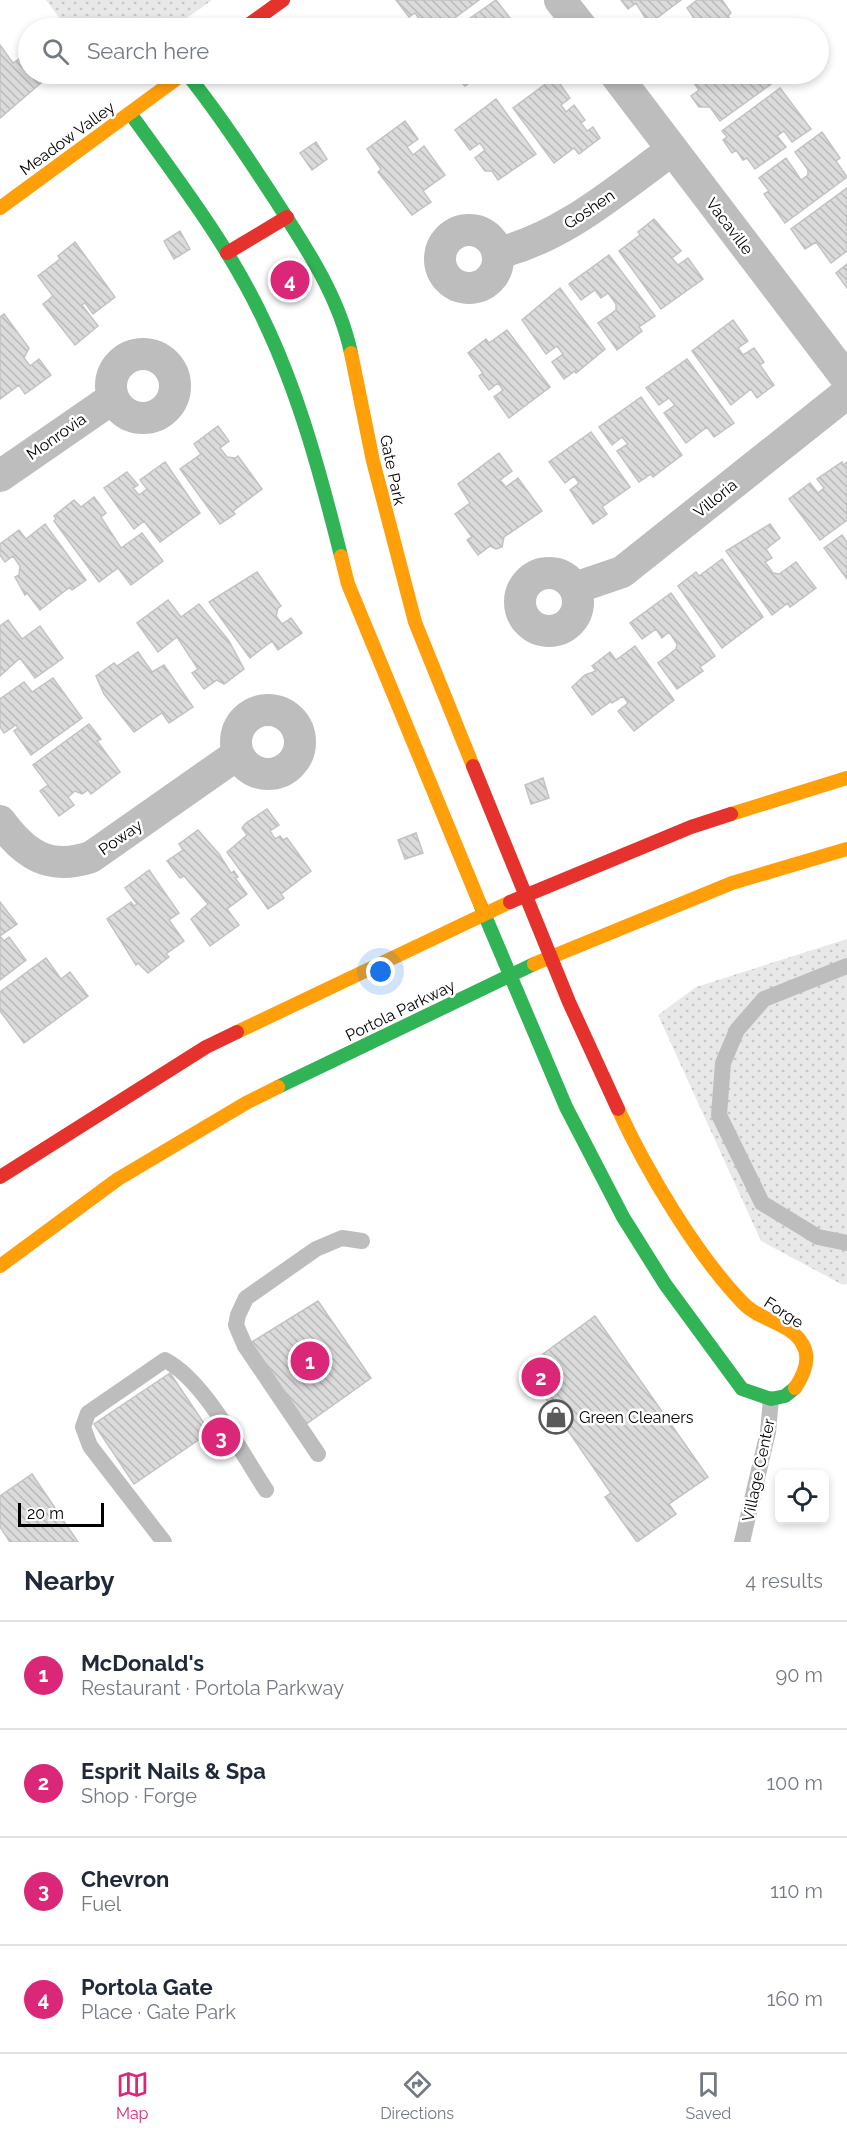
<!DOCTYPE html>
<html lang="en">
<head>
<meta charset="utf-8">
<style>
  :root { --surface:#fff; --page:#f2f2f3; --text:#1f2937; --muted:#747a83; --line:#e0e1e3; --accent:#db2777 }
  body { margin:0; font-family:Raleway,sans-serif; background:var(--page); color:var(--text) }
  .controls { position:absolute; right:18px; bottom:18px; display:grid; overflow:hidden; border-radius:9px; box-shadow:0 3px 9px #0003 }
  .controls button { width:54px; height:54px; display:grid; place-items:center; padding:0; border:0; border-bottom:2px solid var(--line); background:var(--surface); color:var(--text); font:30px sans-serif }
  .scale { position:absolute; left:18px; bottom:15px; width:86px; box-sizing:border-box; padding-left:6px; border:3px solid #000; border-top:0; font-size:16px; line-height:21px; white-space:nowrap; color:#000; -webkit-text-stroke:4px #fff; paint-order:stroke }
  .you { position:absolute; left:381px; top:972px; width:21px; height:21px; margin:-15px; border:4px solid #fff; border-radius:50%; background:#1a73e8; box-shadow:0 0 0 9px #1a73e833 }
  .badge { display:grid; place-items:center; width:39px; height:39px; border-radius:50%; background:var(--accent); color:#fff; font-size:20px; font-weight:700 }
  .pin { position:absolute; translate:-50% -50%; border:3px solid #fff; box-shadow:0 2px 6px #0006 }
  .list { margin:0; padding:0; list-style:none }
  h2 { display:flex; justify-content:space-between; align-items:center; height:78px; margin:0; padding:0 24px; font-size:26px }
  h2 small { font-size:20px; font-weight:400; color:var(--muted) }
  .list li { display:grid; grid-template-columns:39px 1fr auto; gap:18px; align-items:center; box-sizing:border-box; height:108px; padding:0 24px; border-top:2px solid var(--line) }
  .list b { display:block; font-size:22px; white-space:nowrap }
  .list p { margin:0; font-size:20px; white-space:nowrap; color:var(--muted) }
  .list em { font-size:20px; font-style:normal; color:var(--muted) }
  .icon { flex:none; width:33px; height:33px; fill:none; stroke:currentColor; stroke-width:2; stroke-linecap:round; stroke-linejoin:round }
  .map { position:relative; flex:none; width:847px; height:1542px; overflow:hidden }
  .search { position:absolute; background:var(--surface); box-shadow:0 3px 9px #0003; left:18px; right:18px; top:18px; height:66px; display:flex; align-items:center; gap:15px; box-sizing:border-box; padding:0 21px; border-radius:33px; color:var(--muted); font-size:22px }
  .sheet { height:510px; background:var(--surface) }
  nav { display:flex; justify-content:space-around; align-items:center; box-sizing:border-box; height:84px; border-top:2px solid var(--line); background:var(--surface); font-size:16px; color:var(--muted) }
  nav a { display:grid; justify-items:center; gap:3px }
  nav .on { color:var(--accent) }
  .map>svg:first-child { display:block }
  .park { fill:url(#park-dots) }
  .building { fill:url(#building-back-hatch); stroke:#c3c3c3; stroke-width:1.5 }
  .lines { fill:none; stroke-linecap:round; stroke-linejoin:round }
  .lane { stroke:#bdbdbd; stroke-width:16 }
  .street { stroke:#bdbdbd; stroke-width:32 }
  .fast { stroke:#30b455; stroke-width:14 }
  .slow { stroke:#ff9f0a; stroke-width:14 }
  .jam { stroke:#e5322d; stroke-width:14 }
  .labels { text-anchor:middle; stroke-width:5; stroke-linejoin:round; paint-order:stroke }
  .street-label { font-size:16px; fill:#000; stroke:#fff }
  .poi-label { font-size:16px; fill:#000; stroke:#fff; text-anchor:start }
</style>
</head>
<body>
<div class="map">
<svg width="847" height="1542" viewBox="0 0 847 1542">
  <defs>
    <pattern id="park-dots" width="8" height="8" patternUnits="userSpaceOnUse" patternTransform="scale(1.5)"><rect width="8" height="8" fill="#e8e8e8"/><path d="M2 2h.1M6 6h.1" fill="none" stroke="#c5c5c5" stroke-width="1.8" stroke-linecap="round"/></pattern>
    <pattern id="building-back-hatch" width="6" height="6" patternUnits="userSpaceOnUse" patternTransform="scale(1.5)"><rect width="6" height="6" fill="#dbdbdb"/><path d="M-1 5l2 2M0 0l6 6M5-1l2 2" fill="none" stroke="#bababa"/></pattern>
  </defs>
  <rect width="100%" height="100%" fill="#fff"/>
  <!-- park -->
  <path class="park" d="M46 0H212L173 28H67Z
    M847 939V1284L843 1285 761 1241 658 1015 696 987Z"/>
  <!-- building -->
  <path class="building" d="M396 0H479L441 28H426L415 13 409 17Z
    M496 0 510 18 506 21 511 28H456Z
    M621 0H681L649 24 636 3 628 9Z
    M697 0H722L731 13 728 16 737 28H697L698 24 687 8Z
    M0 45 13 63 22 57 28 66V74H34L41 83 0 118Z
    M453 74H481L465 86Z
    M698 74H769L774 82 720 121 710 107H699L691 96 699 90 691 79Z
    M555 77 570 98 561 105 566 112 574 105 585 120 581 123 587 131 593 127 600 138 579 154 574 148 554 163 513 108Z
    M780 88 811 129 792 142 784 131 777 136 786 147 755 169 747 158 743 160 736 150 732 153 723 140 727 137 722 131Z
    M496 99 536 154 498 180 492 171H485L475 158 485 150 480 143 470 150 455 130Z
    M405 121 418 139 407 147 413 155 424 146 445 175 423 191 431 202 412 215 378 172 381 169 367 149Z
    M822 132 840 158 836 161 847 177 785 223 764 194 769 191 759 178 786 158 801 180 808 175V170L795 152Z
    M316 142 327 159 312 170 300 153Z
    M847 188V251L831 263 816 242 805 249 791 229Z
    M654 219 681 251 672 258 678 265 688 258 703 279 661 309 619 251 640 235 638 232Z
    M180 231 190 249 174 259 164 241Z
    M75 242 115 297 93 314 85 303 82 305 98 326 75 345 43 304 53 296 38 276 60 259 58 256Z
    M609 255 655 316 639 327 642 331 617 350 598 323 616 310V304L608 293 601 298 595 290 581 300 569 284Z
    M847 264V288L836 273Z
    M295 265 304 285 285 295 275 274Z
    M560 288 605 349 576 373 575 371 564 379 552 362 563 354 557 346 546 354 522 320Z
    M4 314 29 348 24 358 30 366 39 359 51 375 25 394 19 385 0 399V317Z
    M733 320 748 341 738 348 743 355 754 348 764 362 760 365 774 385 757 398 751 389 731 405 692 351Z
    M507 330 550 387 509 418 494 397 503 390 498 383 489 390 479 376 483 373 468 353 486 339 489 343Z
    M687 359 734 423 714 437 707 427 686 443 664 413 675 405 669 398 659 405 646 388Z
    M641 397 682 455 653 477 651 474 639 482 617 451 628 444 622 437 612 445 599 427Z
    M218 426 229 441 220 448 227 457 235 458 238 456 262 489 233 511 235 514 220 524 180 469 201 454 194 444Z
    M591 432 630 487 602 507 607 514 593 524 570 490 579 483 574 476 565 483 549 462Z
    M499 453 512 471 500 480 506 487 518 478 542 511 504 537 502 547 496 549 490 546 478 555 467 540 472 537 455 514 470 503 458 484Z
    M165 462 200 513 160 542 144 521 134 529 104 488 127 472 138 485 133 488 139 495 147 489 140 480Z
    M842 462 843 465 847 462V520L820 540 789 499 810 483 818 493 824 488 817 479Z
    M94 497 106 513 101 517 121 548 142 533 163 561 131 585 118 568 99 582 54 521 56 519 54 516 74 500 81 507Z
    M45 524 86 580 72 590 70 587 40 610 27 593 25 595 15 577 19 575 20 566 13 556 5 562 0 555V544L19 530 26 539Z
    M770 524 780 538 766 549 772 558 765 562 773 573 779 574 796 562 816 588 790 607 788 603 772 615 726 551Z
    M842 535 847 542V579L824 548Z
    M722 559 763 617 722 648 678 586 696 572 699 576Z
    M257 572 281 606 278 608 276 616 282 624 291 618 302 633 278 650 272 641 250 658 209 602Z
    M671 593 715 656 700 667 703 671 677 689 658 663 676 649 677 644 669 632 662 638 656 629 642 639 630 623Z
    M168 600 181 617 199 604 229 641 244 669 224 684 217 680 204 689 192 673 198 669 177 637 158 652 137 623Z
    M8 620 22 639 40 626 63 658 35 678 20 658 0 676V626Z
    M635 646 674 700 634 731 618 711 628 703 623 696 612 703 607 696 610 702 592 715 572 687 585 675 596 671 592 666 610 652 616 660Z
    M138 652 152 672 164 665 193 707 169 723 162 713 134 732 104 694 96 676 114 663 117 666Z
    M53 678 82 718 31 755 14 731 18 728 16 725 4 733 0 727V699L24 682 32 692Z
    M89 724 101 739 97 741 120 772 91 794 88 790 82 794 75 791 68 797 74 805 59 816 40 791 48 785 33 765Z
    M543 778 549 798 531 804 525 785Z
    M267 809 279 825 270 831 275 839 280 836 283 840 287 838 311 871 281 894 284 898 268 909 227 852 247 835 242 828 246 823Z
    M198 830 219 854 231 873 234 871 238 877 235 878 247 894 227 909 239 925 210 946 191 919 208 904 184 876 180 878 167 861 183 850 179 844Z
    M416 833 423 853 405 859 398 840Z
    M149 870 179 913 169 920 184 941 166 954 169 957 148 973 138 963 136 965 107 919 131 902 134 906 137 904 125 888Z
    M0 902 17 924 0 936 4 941 9 937 26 960 0 980Z
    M46 958 61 979 70 972 88 996 24 1043 0 1011V992Z
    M318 1301 371 1378 305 1425 250 1343Z
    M595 1316 708 1477 669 1504 676 1514 637 1542 605 1497 611 1493 535 1383 539 1357Z
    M170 1373 210 1432 134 1484 94 1424Z
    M32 1474 78 1542H10L0 1527V1496Z"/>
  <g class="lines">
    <!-- lane -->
    <path class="lane" d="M847 966 764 999 737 1030 723 1063 719 1115 762 1203 818 1237 847 1243
      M318 1454 245 1346 236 1325 238 1315 246 1298 316 1249 342 1238 362 1241
      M164 1542 90 1446 83 1427 88 1413 165 1360C205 1381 240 1451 266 1490
      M742 1542 768 1432 771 1399"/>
    <!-- street -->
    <path class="street" d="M560 0 582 28
      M615 74 847 379
      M440 259a29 29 0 1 1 58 0a29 29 0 1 1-58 0Z
      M498 253C564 237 618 189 672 150
      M111 386a32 32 0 1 1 64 0a32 32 0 1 1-64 0Z
      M0 476 113 398
      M520 602a29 29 0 1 1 58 0a29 29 0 1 1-58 0Z
      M575 588 622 572 847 393
      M236 742a32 32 0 1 1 64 0a32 32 0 1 1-64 0Z
      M0 821C25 855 49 871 91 857L238 754"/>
    <!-- fast -->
    <path class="fast" d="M187 74C219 114 246 155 274 198 305 246 339 296 351 353
      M130 113C178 180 230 247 265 323 300 397 321 476 341 556
      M480 904 566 1107 623 1217 665 1284 742 1389 771 1399 785 1396 795 1388
      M278 1087 534 964"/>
    <!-- slow -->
    <path class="slow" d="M0 208 183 74
      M351 353 373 461 415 622 473 766
      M341 556 348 584 480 904
      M731 814 847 778
      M534 964 732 883 847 849
      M237 1032 510 902
      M618 1109C646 1170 697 1256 744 1304 760 1321 792 1323 803 1345 811 1359 803 1376 795 1388
      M0 1266 118 1179 246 1103 278 1087"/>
    <!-- jam -->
    <path class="jam" d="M244 28 283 0
      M227 253 287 217
      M473 766 569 1002 618 1109
      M510 902 691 827 731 814
      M0 1177 206 1047 237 1032"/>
  </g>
  <!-- icons -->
  <defs>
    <symbol id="shop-ring" viewBox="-11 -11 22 22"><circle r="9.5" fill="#fff" stroke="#595959" stroke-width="1.5"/><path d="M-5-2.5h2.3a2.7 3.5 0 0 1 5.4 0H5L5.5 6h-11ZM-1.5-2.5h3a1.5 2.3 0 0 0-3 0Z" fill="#595959"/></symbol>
  </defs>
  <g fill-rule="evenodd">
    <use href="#shop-ring" x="537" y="1398" width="38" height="38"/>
  </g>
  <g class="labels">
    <!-- street labels -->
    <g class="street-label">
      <text transform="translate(67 138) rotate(-36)" y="6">Meadow Valley</text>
      <text transform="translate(589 209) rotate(-34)" y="6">Goshen</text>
      <text transform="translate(730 226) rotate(53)" y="6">Vacaville</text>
      <text transform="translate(56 436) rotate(-35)" y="6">Monrovia</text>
      <text transform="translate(393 470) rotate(78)" y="6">Gate Park</text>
      <text transform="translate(715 498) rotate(-39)" y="6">Villoria</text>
      <text transform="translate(120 837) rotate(-35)" y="6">Poway</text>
      <text transform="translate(400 1010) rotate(-26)" y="6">Portola Parkway</text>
      <text transform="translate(784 1312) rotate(33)" y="6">Forge</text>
      <text transform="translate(758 1470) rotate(-78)" y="6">Village Center</text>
    </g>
    <!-- poi labels -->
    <g class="poi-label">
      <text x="579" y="1423">Green Cleaners</text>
    </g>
  </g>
</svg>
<div class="controls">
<button><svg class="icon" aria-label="locate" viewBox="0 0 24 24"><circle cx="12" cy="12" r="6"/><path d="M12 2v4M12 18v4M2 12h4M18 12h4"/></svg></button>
</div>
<div class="scale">20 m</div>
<div class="you"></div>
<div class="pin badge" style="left:310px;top:1361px">1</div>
<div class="pin badge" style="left:541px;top:1377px">2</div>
<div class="pin badge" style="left:221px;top:1437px">3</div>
<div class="pin badge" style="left:290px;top:280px">4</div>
<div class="search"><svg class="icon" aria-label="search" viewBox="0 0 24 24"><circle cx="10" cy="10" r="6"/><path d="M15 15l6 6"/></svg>Search here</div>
</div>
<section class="sheet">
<h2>Nearby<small>4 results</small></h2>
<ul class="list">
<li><span class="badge">1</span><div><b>McDonald's</b><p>Restaurant · Portola Parkway</p></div><em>90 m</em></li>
<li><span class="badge">2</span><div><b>Esprit Nails &amp; Spa</b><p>Shop · Forge</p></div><em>100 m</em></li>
<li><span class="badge">3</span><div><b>Chevron</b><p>Fuel</p></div><em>110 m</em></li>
<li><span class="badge">4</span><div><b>Portola Gate</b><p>Place · Gate Park</p></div><em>160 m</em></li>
</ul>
</section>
<nav>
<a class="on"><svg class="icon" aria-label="map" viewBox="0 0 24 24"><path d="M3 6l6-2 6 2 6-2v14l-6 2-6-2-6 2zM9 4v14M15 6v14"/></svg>Map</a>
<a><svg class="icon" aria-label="directions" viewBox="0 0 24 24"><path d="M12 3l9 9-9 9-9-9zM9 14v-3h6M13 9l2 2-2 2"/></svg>Directions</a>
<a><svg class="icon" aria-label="saved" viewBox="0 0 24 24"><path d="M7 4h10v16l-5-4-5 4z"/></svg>Saved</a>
</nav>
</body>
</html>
